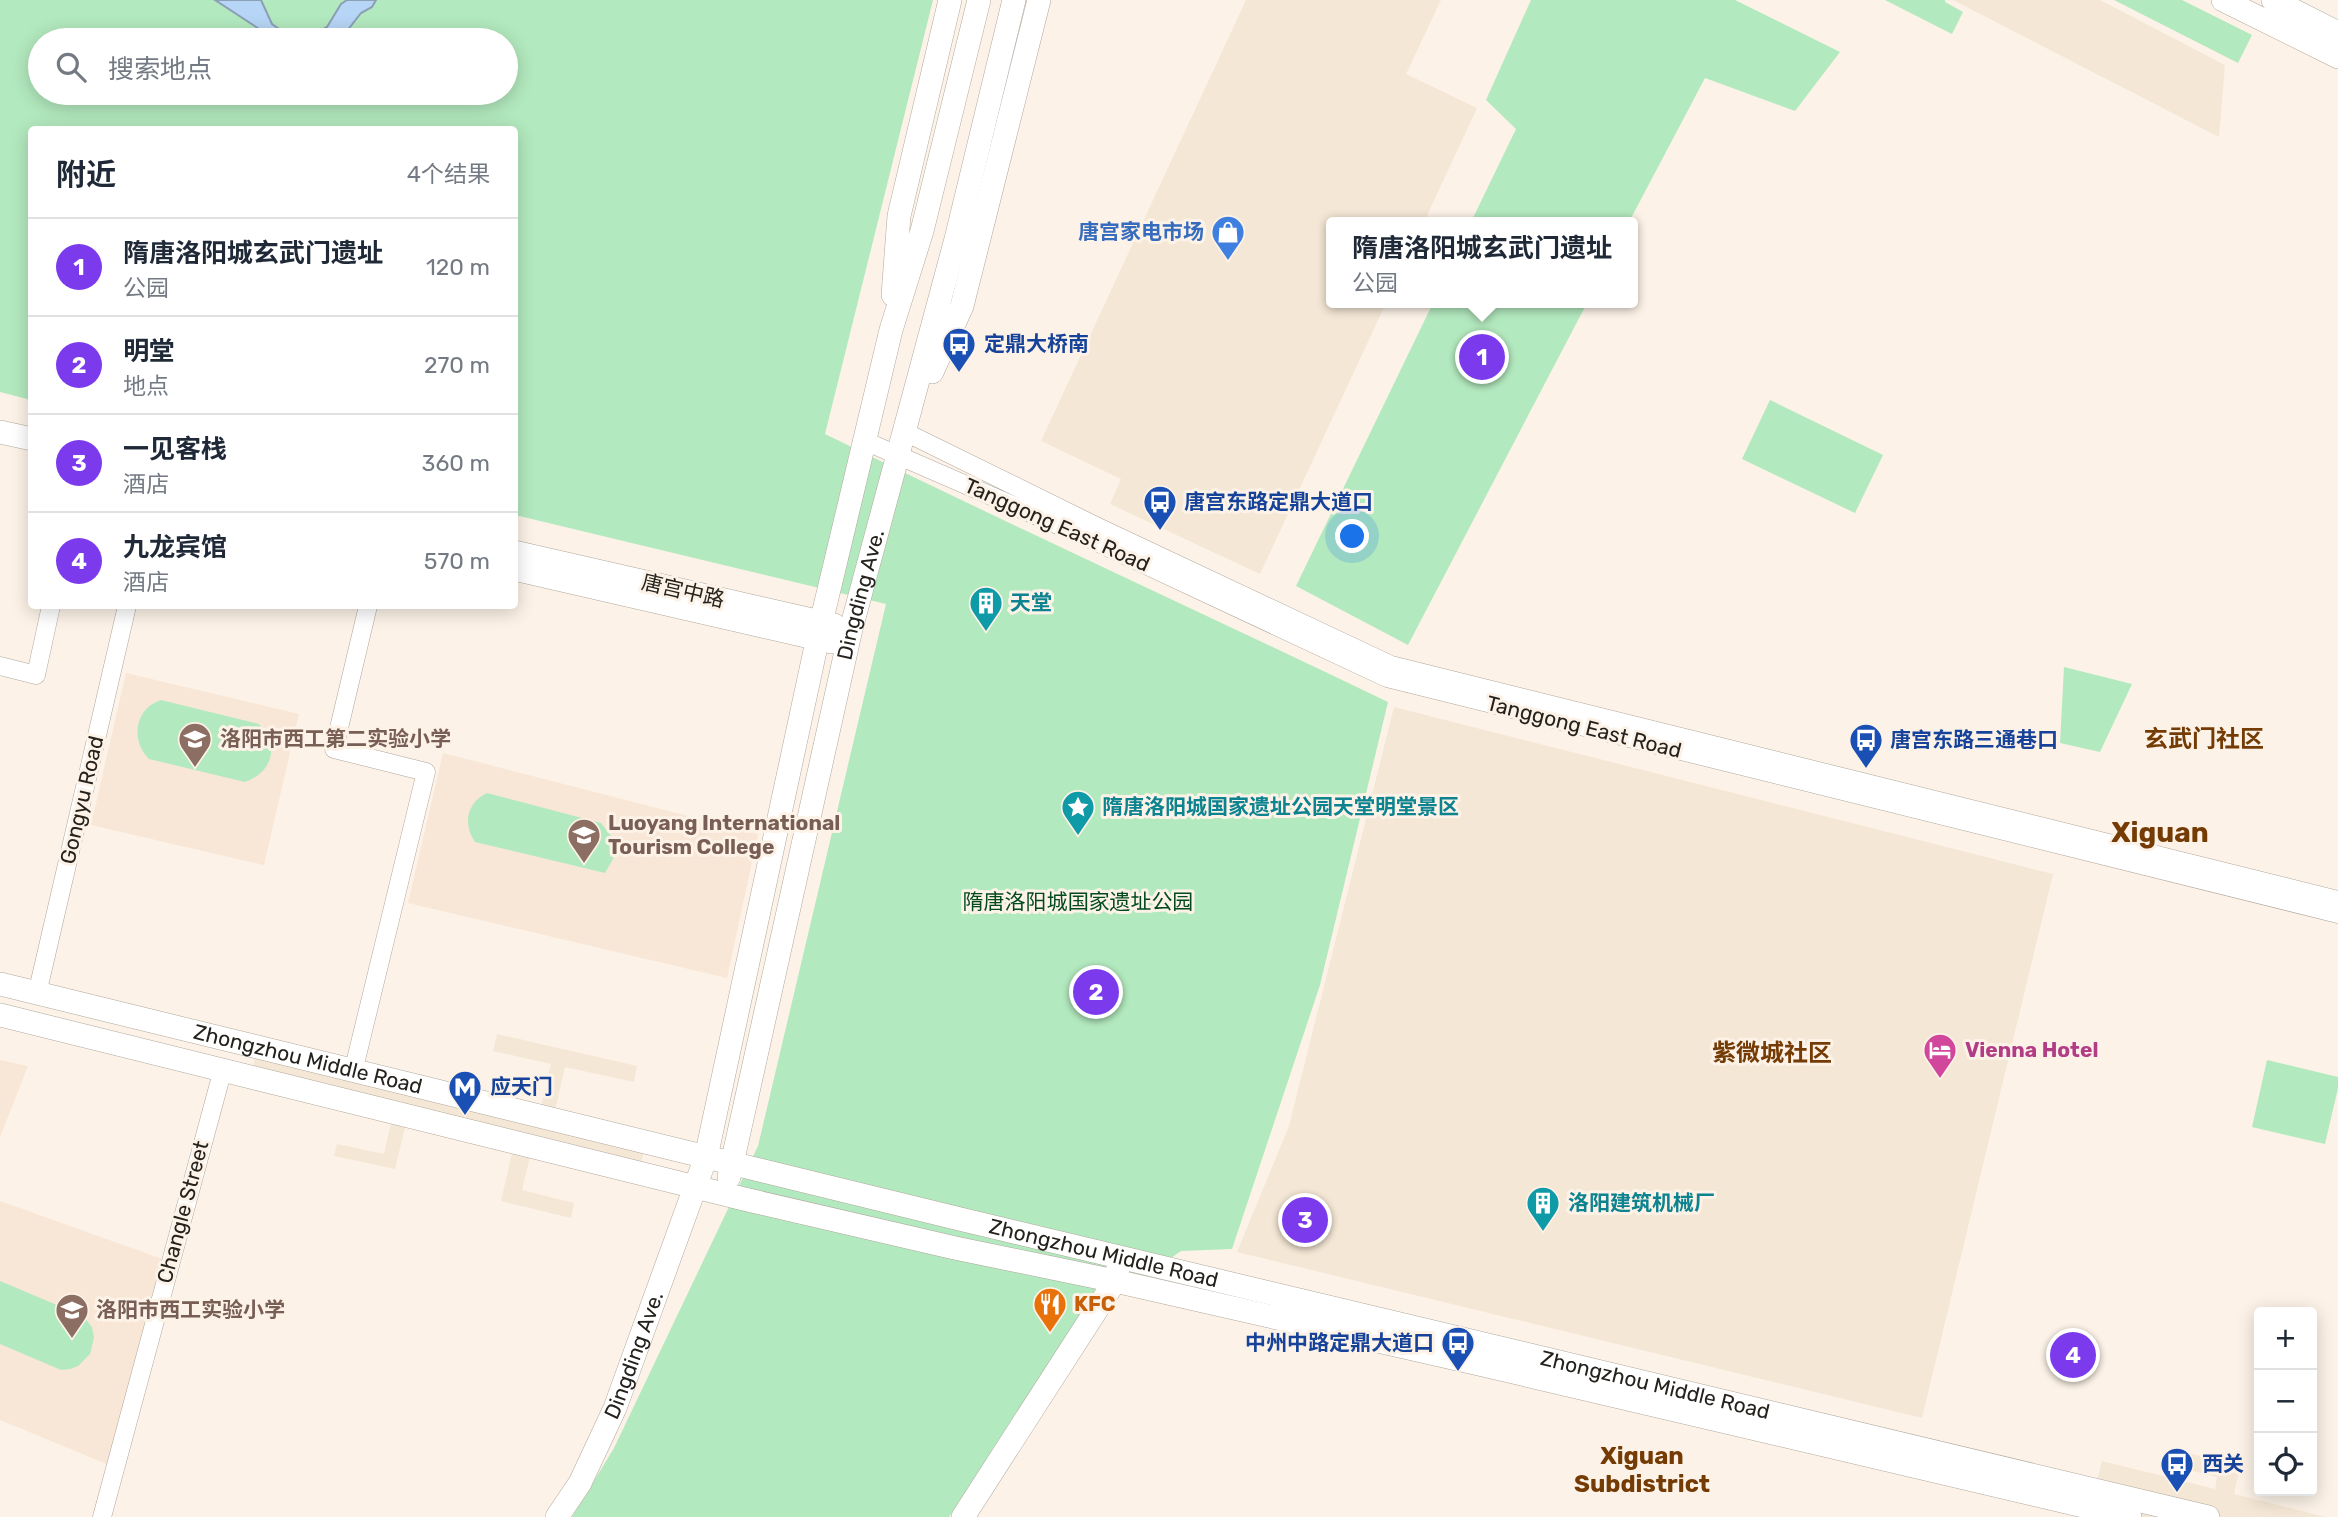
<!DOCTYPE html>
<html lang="zh">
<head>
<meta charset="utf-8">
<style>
  :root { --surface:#fff; --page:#f6f6f7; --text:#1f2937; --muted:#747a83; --line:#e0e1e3; --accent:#7c3aed }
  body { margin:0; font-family:Rubik,"Noto Sans SC",sans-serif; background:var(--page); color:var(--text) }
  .controls { position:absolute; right:21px; bottom:21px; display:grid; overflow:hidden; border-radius:7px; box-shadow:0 4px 18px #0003 }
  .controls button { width:63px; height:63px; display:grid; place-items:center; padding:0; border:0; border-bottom:2px solid var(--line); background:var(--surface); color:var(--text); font:35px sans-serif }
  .you { position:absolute; left:1353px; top:537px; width:24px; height:24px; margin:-18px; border:5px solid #fff; border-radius:50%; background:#1a73e8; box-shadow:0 0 0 10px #1a73e833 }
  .badge { display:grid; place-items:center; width:46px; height:46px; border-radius:50%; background:var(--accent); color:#fff; font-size:23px; font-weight:700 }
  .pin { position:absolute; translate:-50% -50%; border:4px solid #fff; box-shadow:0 2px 7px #0006 }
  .popup { position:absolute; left:1326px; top:217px; width:312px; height:91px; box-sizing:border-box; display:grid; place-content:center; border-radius:7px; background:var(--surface); filter:drop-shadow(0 2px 5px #0005); font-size:23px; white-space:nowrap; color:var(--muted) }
  .popup b { font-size:26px; color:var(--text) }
  .popup::after { content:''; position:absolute; left:50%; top:100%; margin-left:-14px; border:14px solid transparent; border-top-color:var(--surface) }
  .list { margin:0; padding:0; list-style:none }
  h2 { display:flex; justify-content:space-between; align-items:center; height:91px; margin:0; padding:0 28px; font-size:30px }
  h2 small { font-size:23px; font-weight:400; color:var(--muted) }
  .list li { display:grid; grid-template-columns:46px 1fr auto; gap:21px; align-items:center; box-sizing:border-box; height:98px; padding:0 28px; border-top:2px solid var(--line) }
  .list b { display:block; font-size:26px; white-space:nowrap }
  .list p { margin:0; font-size:23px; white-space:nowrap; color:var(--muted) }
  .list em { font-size:23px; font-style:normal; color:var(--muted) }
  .icon { flex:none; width:38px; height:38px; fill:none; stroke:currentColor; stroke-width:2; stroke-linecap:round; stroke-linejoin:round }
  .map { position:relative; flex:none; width:2338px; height:1517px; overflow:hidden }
  .search { position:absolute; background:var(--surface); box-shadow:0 4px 18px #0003; left:28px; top:28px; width:490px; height:77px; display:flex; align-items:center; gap:18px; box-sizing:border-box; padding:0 24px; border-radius:38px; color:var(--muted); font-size:26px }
  .panel { position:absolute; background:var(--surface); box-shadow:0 4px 18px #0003; left:28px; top:126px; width:490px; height:483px; border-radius:7px }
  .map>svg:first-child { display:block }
  .built { fill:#f5e7d5 }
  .education { fill:#f8e7d6 }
  .green { fill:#b3e9be; fill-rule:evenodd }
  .water { fill:#b7d5f6; stroke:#8b9fb5; stroke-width:2 }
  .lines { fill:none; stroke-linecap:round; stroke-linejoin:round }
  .minor-casing { stroke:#b0a79c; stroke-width:19 }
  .major-casing { stroke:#b0a79c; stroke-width:24 }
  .minor { stroke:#fff; stroke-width:18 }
  .major { stroke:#fff; stroke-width:23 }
  .labels { text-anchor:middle; stroke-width:6; stroke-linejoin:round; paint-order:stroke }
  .shop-label { font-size:21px; font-weight:bold; fill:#366cbe; stroke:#fcf2e7; text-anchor:end }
  .transit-label { font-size:21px; font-weight:bold; fill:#164399; stroke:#fcf2e7; text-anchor:start }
  .street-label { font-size:21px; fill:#25221d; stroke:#fcf2e7 }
  .culture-label { font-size:21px; font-weight:bold; fill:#0d838f; stroke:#fcf2e7; text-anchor:start }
  .education-label { font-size:21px; font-weight:bold; fill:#785e54; stroke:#fcf2e7; text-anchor:start }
  .park-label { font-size:21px; fill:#004a1e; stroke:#fcf2e7 }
  .hotel-label { font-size:21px; font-weight:bold; fill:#b23c85; stroke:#fcf2e7; text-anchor:start }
  .food-label { font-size:21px; font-weight:bold; fill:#c56008; stroke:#fcf2e7; text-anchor:start }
  .quarter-label { font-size:24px; font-weight:bold; fill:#743b04; stroke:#fcf2e7 }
  .district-label { font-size:28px; font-weight:bold; fill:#743b04; stroke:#fcf2e7 }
</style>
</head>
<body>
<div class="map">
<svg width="2338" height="1517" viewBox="0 0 2338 1517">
  <rect width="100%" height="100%" fill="#fcf2e7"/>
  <!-- built -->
  <path class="built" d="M1246 0H1441L1406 74 1477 108 1424 222H1332V303H1386L1260 574 1110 504 1121 479 1041 441Z
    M1953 0H2100L2225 65 2219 137Z
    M1394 707 2053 874 1922 1418 1237 1252 1289 1126Z
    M497 1034 637 1066 634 1082 565 1067 552 1123 645 1146 637 1182 530 1157 522 1190 574 1203 571 1218 501 1201 512 1153 405 1127 395 1169 334 1156 337 1144 384 1154 391 1123 248 1089 256 1053 538 1120 551 1064 493 1051Z
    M2172 1449 2240 1466 2234 1494 2326 1517H2113L2089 1511 2102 1461 2215 1489 2217 1477 2169 1465Z"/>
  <!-- education -->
  <path class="education" d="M126 673 299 714 264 865 91 825Z
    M443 753 758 834 727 978 408 903Z
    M0 1060 28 1066 0 1137Z
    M0 1201 165 1260 109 1465 0 1420Z"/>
  <!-- green -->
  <path class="green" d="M0 0H933L825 434C1012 526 1201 612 1388 702L1320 985 1232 1249 1181 1251 1082 1319 949 1517H572L614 1448 758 1146 886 604 515 515 514 130H32L31 400 0 392ZM40 40H506V93H40Z
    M1531 0H1735L1840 52 1795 111 1705 78 1629 222H1471L1516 129 1486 100Z
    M1885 0H1945V2L1963 12 1952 34Z
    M2114 0H2182L2252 35 2238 63Z
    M1433 303H1587L1408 645 1296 586Z
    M1770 400 1883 455 1855 513 1742 459Z
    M2064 667 2132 684 2100 752 2060 743Z
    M161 700 259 724C280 745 273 772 245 782L149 759C130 740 135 708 161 700Z
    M487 793 601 823 614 840 613 859 605 873 475 842C463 825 466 803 487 793Z
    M2267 1060 2338 1077V1088L2325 1144 2252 1127Z
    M0 1281 83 1316 92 1327 94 1338 90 1354 78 1366 70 1369 61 1370 0 1344Z"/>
  <!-- water -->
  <path class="water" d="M215 0H261L272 24 295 40H276Z
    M347 0H376L372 7 361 13 340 40H303L327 27 341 4Z"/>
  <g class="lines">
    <defs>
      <path id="minor" d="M905 432 1096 526 1391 665 2338 900
        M865 441 1090 539 1387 678 2338 914
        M0 666 36 675 51 606
        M37 994 127 606
        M353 1072 426 772 334 749 368 606
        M102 1517 223 1069"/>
      <g id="major">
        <path d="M2223 0 2338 57"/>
        <path d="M2273 0 2338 33"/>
        <path d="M893 295 899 216 950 0"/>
        <path d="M932 372 962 306 1039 0"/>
        <path d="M0 432 32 439"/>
        <path d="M514 552 834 625"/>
        <path d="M514 569 832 642"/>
        <path id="s1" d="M0 984 964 1220 2208 1517"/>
        <path d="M0 1015 744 1199 955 1248 1115 1281 1479 1364 2130 1517"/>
        <path id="s2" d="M729 1177 851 629 956 239 1014 0"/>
        <path id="s3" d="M557 1517 580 1483 615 1408 706 1157 821 623 891 330 922 231 979 0"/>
        <path d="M963 1517 1115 1281 1118 1268"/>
      </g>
    </defs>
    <!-- minor casing -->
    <use href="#minor" class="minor-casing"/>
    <!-- major casing -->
    <use href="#major" class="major-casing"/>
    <!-- minor -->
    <use href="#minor" class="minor"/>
    <!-- major -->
    <use href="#major" class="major"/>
  </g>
  <!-- icons -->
  <defs>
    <symbol id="shop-pin" viewBox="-11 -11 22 30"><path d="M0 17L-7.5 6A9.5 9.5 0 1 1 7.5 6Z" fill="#3f7fe0" stroke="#fcf2e7"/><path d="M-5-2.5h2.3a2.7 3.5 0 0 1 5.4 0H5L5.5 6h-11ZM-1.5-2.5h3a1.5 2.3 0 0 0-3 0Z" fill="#fff"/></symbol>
    <symbol id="bus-pin" viewBox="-11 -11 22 30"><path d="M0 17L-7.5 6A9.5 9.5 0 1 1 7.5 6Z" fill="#1a4fb4" stroke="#fcf2e7"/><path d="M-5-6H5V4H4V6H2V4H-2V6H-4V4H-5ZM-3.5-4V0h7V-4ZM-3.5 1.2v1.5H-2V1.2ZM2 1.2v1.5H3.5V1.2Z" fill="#fff"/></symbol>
    <symbol id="building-pin" viewBox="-11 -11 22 30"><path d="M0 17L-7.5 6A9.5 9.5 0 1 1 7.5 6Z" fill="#0f9aa8" stroke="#fcf2e7"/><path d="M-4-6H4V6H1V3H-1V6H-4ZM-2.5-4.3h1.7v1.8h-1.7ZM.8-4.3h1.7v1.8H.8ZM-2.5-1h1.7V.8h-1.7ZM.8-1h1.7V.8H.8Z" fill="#fff"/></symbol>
    <symbol id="school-pin" viewBox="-11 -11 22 30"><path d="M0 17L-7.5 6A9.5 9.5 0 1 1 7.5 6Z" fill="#8d6e63" stroke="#fcf2e7"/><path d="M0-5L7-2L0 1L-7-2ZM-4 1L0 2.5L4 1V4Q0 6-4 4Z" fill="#fff"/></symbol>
    <symbol id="sight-pin" viewBox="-11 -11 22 30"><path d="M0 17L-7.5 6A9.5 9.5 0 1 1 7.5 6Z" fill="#0f9aa8" stroke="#fcf2e7"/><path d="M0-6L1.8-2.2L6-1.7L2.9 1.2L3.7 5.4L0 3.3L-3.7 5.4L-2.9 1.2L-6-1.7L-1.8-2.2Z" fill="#fff"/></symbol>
    <symbol id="hotel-pin" viewBox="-11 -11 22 30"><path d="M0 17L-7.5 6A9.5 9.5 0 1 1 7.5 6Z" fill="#d1479c" stroke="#fcf2e7"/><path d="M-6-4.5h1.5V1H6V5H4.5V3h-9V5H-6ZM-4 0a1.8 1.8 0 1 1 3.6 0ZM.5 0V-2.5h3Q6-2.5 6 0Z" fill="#fff"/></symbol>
    <symbol id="metro-pin" viewBox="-11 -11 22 30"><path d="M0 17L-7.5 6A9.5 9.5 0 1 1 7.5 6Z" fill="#1a4fb4" stroke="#fcf2e7"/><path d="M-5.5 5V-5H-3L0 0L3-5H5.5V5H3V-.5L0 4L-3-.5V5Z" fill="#fff"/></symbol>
    <symbol id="restaurant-pin" viewBox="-11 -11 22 30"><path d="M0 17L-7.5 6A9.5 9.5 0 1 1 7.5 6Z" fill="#e8710a" stroke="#fcf2e7"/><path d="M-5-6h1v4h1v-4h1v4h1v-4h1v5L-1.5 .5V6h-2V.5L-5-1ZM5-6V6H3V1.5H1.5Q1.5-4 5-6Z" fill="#fff"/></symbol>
  </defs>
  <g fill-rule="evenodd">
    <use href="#shop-pin" x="1209" y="213" width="38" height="52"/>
    <use href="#bus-pin" x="940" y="325" width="38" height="52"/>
    <use href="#bus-pin" x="1141" y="483" width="38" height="52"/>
    <use href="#building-pin" x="967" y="584" width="38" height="52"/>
    <use href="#school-pin" x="176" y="720" width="38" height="52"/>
    <use href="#bus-pin" x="1847" y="721" width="38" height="52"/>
    <use href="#sight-pin" x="1059" y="788" width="38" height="52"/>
    <use href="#school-pin" x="565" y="816" width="38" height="52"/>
    <use href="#hotel-pin" x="1921" y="1031" width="38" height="52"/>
    <use href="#metro-pin" x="446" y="1068" width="38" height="52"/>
    <use href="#building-pin" x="1524" y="1184" width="38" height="52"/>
    <use href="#restaurant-pin" x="1031" y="1285" width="38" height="52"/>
    <use href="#school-pin" x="53" y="1291" width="38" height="52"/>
    <use href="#bus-pin" x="1439" y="1324" width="38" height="52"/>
    <use href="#bus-pin" x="2158" y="1445" width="38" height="52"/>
  </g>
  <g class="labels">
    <!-- shop labels -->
    <g class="shop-label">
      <text x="1204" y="239">唐宫家电市场</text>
    </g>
    <!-- transit labels -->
    <g class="transit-label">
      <text x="984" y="351">定鼎大桥南</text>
      <text x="1184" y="509">唐宫东路定鼎大道口</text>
      <text x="1890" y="747">唐宫东路三通巷口</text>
      <text x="490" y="1094">应天门</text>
      <text x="1434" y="1350" text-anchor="end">中州中路定鼎大道口</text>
      <text x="2202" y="1471">西关</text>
    </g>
    <!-- street labels -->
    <g class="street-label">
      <text transform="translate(1057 525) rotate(24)" y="7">Tanggong East Road</text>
      <text transform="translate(683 591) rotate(13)" y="7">唐宫中路</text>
      <text dy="7" stroke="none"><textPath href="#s2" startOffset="597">Dingding Ave.</textPath></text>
      <text transform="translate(1584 727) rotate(14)" y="7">Tanggong East Road</text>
      <text transform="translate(82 800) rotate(-77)" y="7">Gongyu Road</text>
      <text dy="7" stroke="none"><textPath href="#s1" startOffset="317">Zhongzhou Middle Road</textPath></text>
      <text transform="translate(183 1212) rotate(-75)" y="7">Changle Street</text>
      <text dy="7" stroke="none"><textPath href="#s1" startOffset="1136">Zhongzhou Middle Road</textPath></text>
      <text dy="7" stroke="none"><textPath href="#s3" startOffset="180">Dingding Ave.</textPath></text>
      <text dy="7" stroke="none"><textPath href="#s1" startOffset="1703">Zhongzhou Middle Road</textPath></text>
    </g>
    <!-- culture labels -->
    <g class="culture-label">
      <text x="1010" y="610">天堂</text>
      <text x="1102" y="814">隋唐洛阳城国家遗址公园天堂明堂景区</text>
      <text x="1568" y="1210">洛阳建筑机械厂</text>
    </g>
    <!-- education labels -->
    <g class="education-label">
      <text x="220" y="746">洛阳市西工第二实验小学</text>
      <text x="608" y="830">Luoyang International<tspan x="608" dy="24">Tourism College</tspan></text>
      <text x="96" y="1317">洛阳市西工实验小学</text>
    </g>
    <!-- park labels -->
    <g class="park-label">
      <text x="1078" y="909">隋唐洛阳城国家遗址公园</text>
    </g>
    <!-- hotel labels -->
    <g class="hotel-label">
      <text x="1965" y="1057">Vienna Hotel</text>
    </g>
    <!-- food labels -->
    <g class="food-label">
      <text x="1074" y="1311">KFC</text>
    </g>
    <!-- quarter labels -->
    <g class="quarter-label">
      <text x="2204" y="747">玄武门社区</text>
      <text x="1772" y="1061">紫微城社区</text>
      <text x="1642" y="1464">Xiguan<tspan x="1642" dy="28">Subdistrict</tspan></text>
    </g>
    <!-- district labels -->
    <g class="district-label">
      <text x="2160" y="842">Xiguan</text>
    </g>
  </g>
</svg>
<div class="controls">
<button>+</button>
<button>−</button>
<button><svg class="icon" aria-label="locate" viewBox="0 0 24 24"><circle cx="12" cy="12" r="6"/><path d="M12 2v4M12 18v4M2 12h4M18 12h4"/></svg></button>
</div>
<div class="you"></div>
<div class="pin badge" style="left:1482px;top:357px">1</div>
<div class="popup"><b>隋唐洛阳城玄武门遗址</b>公园</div>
<div class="pin badge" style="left:1096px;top:992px">2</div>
<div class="pin badge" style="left:1305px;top:1220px">3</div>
<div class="pin badge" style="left:2073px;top:1355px">4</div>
<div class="search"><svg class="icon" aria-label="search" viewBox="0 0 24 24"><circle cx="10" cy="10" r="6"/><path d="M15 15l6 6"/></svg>搜索地点</div>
<section class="panel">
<h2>附近<small>4个结果</small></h2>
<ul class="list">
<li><span class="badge">1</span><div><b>隋唐洛阳城玄武门遗址</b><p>公园</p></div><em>120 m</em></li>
<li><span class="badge">2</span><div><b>明堂</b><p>地点</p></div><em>270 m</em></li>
<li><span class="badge">3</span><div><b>一见客栈</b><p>酒店</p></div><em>360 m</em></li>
<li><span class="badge">4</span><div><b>九龙宾馆</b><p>酒店</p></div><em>570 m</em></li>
</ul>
</section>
</div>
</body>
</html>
